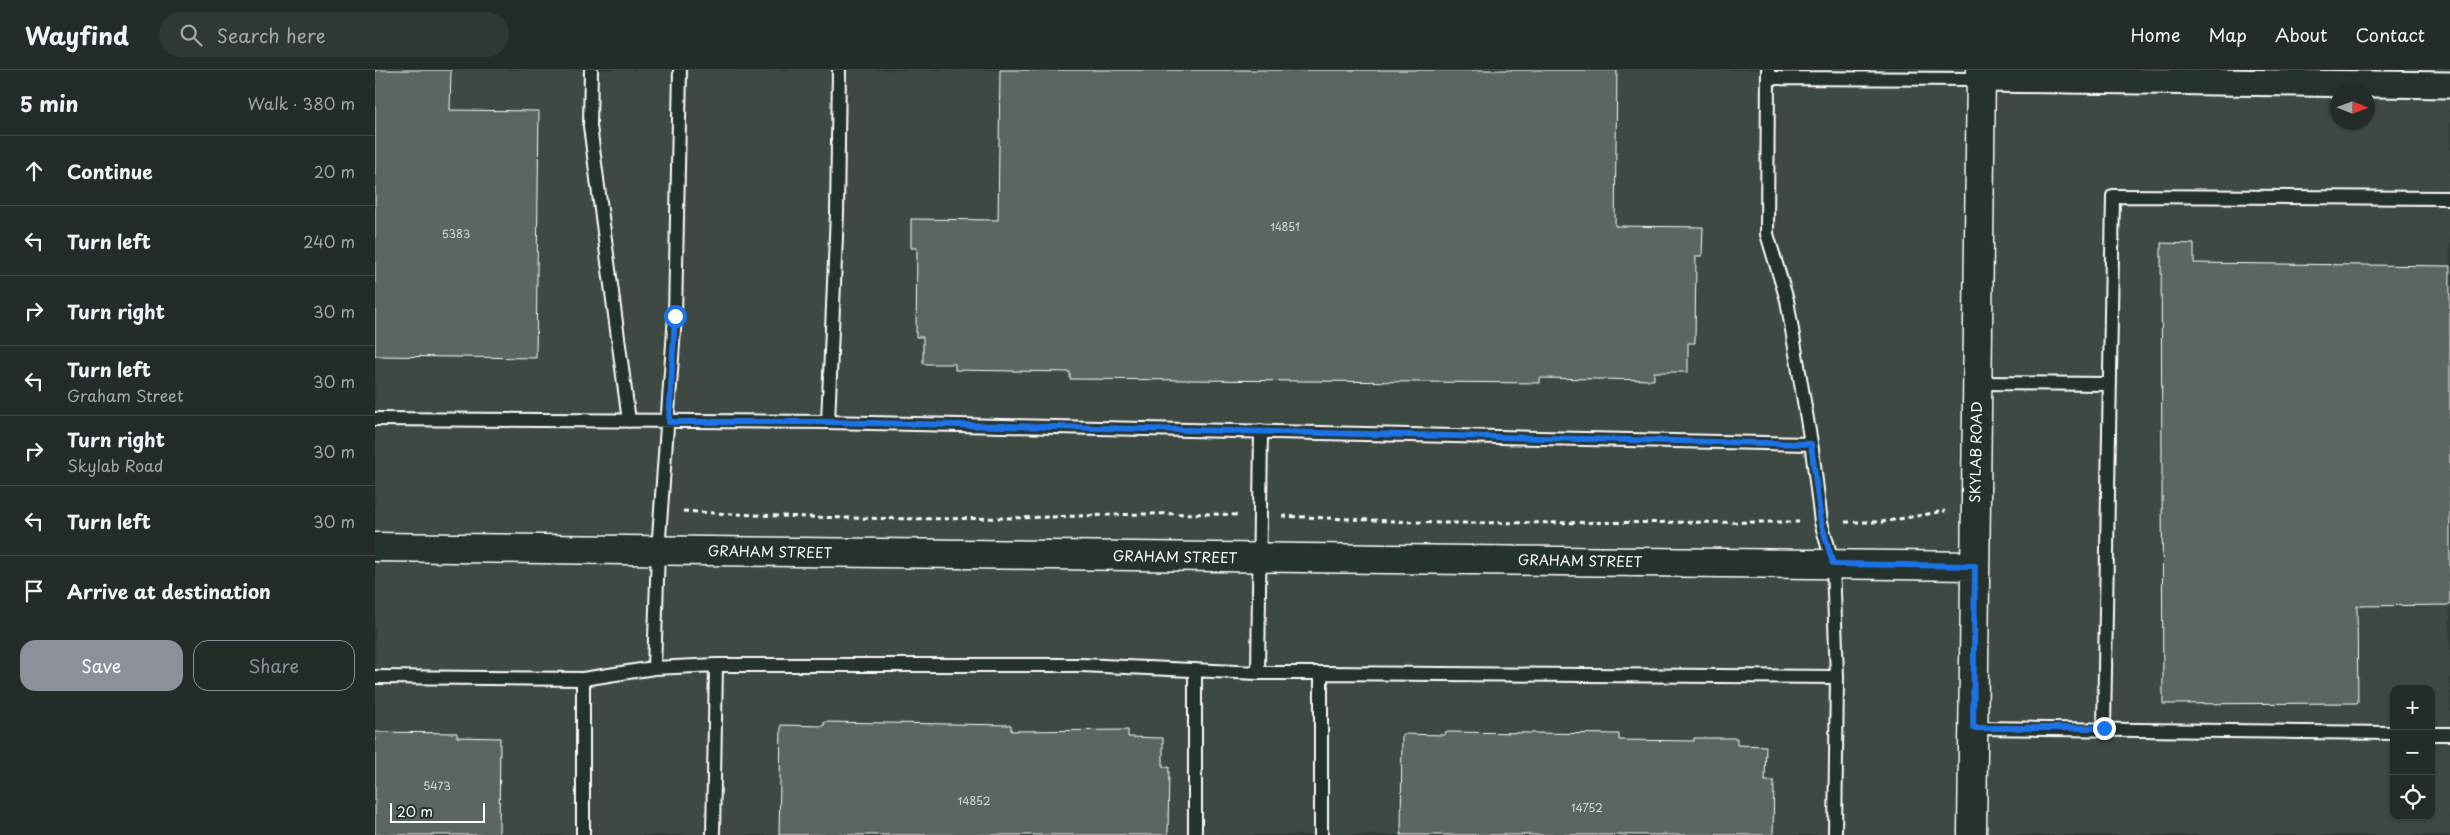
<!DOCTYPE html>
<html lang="en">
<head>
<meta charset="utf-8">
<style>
  :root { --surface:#232c28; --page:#2f3834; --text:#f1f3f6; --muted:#a3a7a8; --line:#404845; --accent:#8c9099 }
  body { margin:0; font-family:"Playpen Sans",sans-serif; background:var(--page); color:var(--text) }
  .controls { position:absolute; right:15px; bottom:15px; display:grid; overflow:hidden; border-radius:10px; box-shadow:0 1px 4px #0004 }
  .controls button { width:45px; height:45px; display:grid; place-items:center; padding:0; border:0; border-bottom:1px solid var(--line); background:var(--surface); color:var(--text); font:25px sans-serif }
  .compass { position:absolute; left:1955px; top:15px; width:45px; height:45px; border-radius:50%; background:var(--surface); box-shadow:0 1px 4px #0004; rotate:91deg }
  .scale { position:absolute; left:15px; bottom:12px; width:95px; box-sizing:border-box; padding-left:5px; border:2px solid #fff; border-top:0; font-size:14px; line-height:18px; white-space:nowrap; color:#fff; -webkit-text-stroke:4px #26332d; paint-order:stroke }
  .stop { position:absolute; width:15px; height:15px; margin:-11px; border:4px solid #1a73e8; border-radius:50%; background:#fff }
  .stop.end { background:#1a73e8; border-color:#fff; box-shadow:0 1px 5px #0008 }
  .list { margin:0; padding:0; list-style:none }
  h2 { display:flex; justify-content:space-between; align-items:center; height:65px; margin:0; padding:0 20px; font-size:21px }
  h2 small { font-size:16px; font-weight:400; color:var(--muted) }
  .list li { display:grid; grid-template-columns:32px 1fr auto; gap:15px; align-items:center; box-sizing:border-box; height:70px; padding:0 20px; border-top:1px solid var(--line) }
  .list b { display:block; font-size:19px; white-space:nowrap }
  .list p { margin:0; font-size:16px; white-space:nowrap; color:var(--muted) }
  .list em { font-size:16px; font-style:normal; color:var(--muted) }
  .actions { display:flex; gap:10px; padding:15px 20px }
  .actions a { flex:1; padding:11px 0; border:1px solid var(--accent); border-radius:15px; text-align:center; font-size:18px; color:var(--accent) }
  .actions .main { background:var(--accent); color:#fff }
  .icon { flex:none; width:28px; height:28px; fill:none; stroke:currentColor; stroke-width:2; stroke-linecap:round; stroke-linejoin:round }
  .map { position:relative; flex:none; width:2075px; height:765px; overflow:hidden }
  header { display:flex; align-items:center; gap:30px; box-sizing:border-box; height:70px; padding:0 25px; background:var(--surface); border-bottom:1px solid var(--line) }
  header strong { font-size:24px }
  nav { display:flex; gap:28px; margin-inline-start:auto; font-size:18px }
  .search { width:350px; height:45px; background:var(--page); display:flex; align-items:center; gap:12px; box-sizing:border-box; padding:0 18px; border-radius:28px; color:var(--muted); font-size:19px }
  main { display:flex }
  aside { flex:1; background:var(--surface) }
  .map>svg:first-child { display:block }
  .built { fill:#3c4842; fill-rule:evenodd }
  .building { fill:#5b6661; stroke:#fff }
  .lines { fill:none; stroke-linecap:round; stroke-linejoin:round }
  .lane-casing { stroke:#fff; stroke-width:16 }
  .street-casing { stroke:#fff; stroke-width:29 }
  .secondary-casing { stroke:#fff; stroke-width:31 }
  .path { stroke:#fff; stroke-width:3; stroke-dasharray:5 4; stroke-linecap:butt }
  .lane { stroke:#26332d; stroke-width:12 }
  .street { stroke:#26332d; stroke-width:25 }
  .secondary { stroke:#26332d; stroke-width:28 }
  .route { stroke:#1a73e8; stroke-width:6 }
  .labels { text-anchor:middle; stroke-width:4; stroke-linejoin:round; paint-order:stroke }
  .number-label { font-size:11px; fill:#d6d9d8 }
  .street-label { font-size:14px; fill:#fff; stroke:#26332d }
</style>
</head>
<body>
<header>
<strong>Wayfind</strong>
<div class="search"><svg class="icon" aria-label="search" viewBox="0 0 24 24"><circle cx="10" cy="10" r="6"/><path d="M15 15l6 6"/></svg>Search here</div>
<nav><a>Home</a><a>Map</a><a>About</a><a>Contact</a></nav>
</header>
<main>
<aside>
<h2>5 min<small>Walk · 380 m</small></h2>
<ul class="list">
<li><svg class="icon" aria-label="ahead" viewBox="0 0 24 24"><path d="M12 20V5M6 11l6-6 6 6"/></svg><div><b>Continue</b></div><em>20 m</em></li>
<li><svg class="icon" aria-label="left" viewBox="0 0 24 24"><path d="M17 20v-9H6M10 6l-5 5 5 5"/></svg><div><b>Turn left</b></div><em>240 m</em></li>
<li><svg class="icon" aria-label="right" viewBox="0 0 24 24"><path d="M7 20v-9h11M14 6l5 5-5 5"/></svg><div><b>Turn right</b></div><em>30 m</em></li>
<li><svg class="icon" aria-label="left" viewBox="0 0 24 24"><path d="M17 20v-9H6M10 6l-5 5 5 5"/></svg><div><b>Turn left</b><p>Graham Street</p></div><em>30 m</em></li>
<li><svg class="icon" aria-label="right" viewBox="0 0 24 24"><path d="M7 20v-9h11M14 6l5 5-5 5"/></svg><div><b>Turn right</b><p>Skylab Road</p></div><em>30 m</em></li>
<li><svg class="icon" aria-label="left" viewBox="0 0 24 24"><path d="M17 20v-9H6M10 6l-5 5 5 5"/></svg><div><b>Turn left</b></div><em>30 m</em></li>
<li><svg class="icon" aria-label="arrive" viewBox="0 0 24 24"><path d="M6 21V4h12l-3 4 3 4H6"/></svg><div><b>Arrive at destination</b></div></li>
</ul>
<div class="actions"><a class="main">Save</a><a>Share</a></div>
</aside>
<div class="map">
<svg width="2075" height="765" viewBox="0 0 2075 765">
  <rect width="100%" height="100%" fill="#2f3b35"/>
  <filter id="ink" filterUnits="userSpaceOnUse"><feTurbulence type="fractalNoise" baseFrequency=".02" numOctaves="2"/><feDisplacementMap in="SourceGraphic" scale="10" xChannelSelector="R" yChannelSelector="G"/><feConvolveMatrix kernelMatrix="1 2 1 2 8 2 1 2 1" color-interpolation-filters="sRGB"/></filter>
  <g filter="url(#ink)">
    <!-- built -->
    <path class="built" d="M0 0H2075V765H0ZM1962 22H1992V52H1962ZM2019 619H2056V746H2019Z"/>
    <!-- building -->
    <path class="building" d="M0 0H76L75 40 164 41 161 288 0 286Z
      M625 0H1242L1240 156 1328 157 1327 186H1321L1320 273H1313V302H1279V310L1165 308V313L695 309V302L580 300V294H548V267H541L542 178H536V149L623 150Z
      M1786 173 1819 174V193L2075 196V535L1982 536 1983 633 1788 634Z
      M449 652 636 655V661L753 660V667L788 668V697H794L793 765H404L406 655 449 656Z
      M0 662 82 663V667L125 668 124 765H0Z
      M1070 662 1244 664V670L1319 671V668H1362V675L1391 676 1390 711H1399L1398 765H1026L1027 664 1070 665Z"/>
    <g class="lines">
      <defs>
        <path id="lane" d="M216 0 215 56 254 351
          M1393 0 1392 164 1412 230 1437 379 1446 452 1458 494 1462 607 1460 765
          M1393 8 1606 9
          M1602 313 1735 314
          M0 349 453 352 1436 374
          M453 352 462 143 464 0
          M886 361 883 603H946
          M279 598 283 481 300 246 305 0
          M0 607 208 609 279 598 341 595H706L883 603
          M1598 658 2019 663
          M1729 659 1738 126 2075 128
          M2056 664H2075
          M208 765V609
          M338 765 341 595
          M820 765V600
          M946 765V603L1462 607"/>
        <path id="street" d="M1606 9 2075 15"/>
        <path id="secondary" d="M0 477 1600 496
          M1597 765 1606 0"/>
      </defs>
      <!-- lane casing -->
      <use href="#lane" class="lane-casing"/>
      <!-- street casing -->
      <use href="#street" class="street-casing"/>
      <!-- secondary casing -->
      <use href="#secondary" class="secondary-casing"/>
      <!-- path -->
      <path class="path" d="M308 441C415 448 522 450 629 448 707 447 786 441 864 445
        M907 446 1063 453 1424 452
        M1470 452H1507L1570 441"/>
      <!-- lane -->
      <use href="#lane" class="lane"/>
      <!-- street -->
      <use href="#street" class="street"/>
      <!-- secondary -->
      <use href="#secondary" class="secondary"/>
    </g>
  </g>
  <g class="lines" filter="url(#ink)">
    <!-- route -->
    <path class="route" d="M300 246 294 352H453L1436 374 1446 452 1458 494 1600 496 1598 658H1729"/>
  </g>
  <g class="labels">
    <!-- number labels -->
    <g class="number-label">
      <text x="910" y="161">14851</text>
      <text x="81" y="168">5383</text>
      <text x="62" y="720">5473</text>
      <text x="599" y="735">14852</text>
      <text x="1212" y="742">14752</text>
    </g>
    <!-- street labels -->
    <g class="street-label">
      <text transform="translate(1601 382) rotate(-89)" y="5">SKYLAB ROAD</text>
      <text transform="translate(395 482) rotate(1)" y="5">GRAHAM STREET</text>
      <text transform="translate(800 487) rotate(1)" y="5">GRAHAM STREET</text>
      <text transform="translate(1205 491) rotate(1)" y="5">GRAHAM STREET</text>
    </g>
  </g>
</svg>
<div class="controls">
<button>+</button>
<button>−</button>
<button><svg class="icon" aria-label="locate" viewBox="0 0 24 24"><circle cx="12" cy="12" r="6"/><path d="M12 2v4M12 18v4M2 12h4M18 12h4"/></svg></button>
</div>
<svg class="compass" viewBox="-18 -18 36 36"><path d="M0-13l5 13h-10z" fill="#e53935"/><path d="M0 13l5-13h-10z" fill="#a3a7a8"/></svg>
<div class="scale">20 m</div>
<div class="stop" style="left:300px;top:246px"></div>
<div class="stop end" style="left:1729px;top:658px"></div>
</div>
</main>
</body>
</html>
